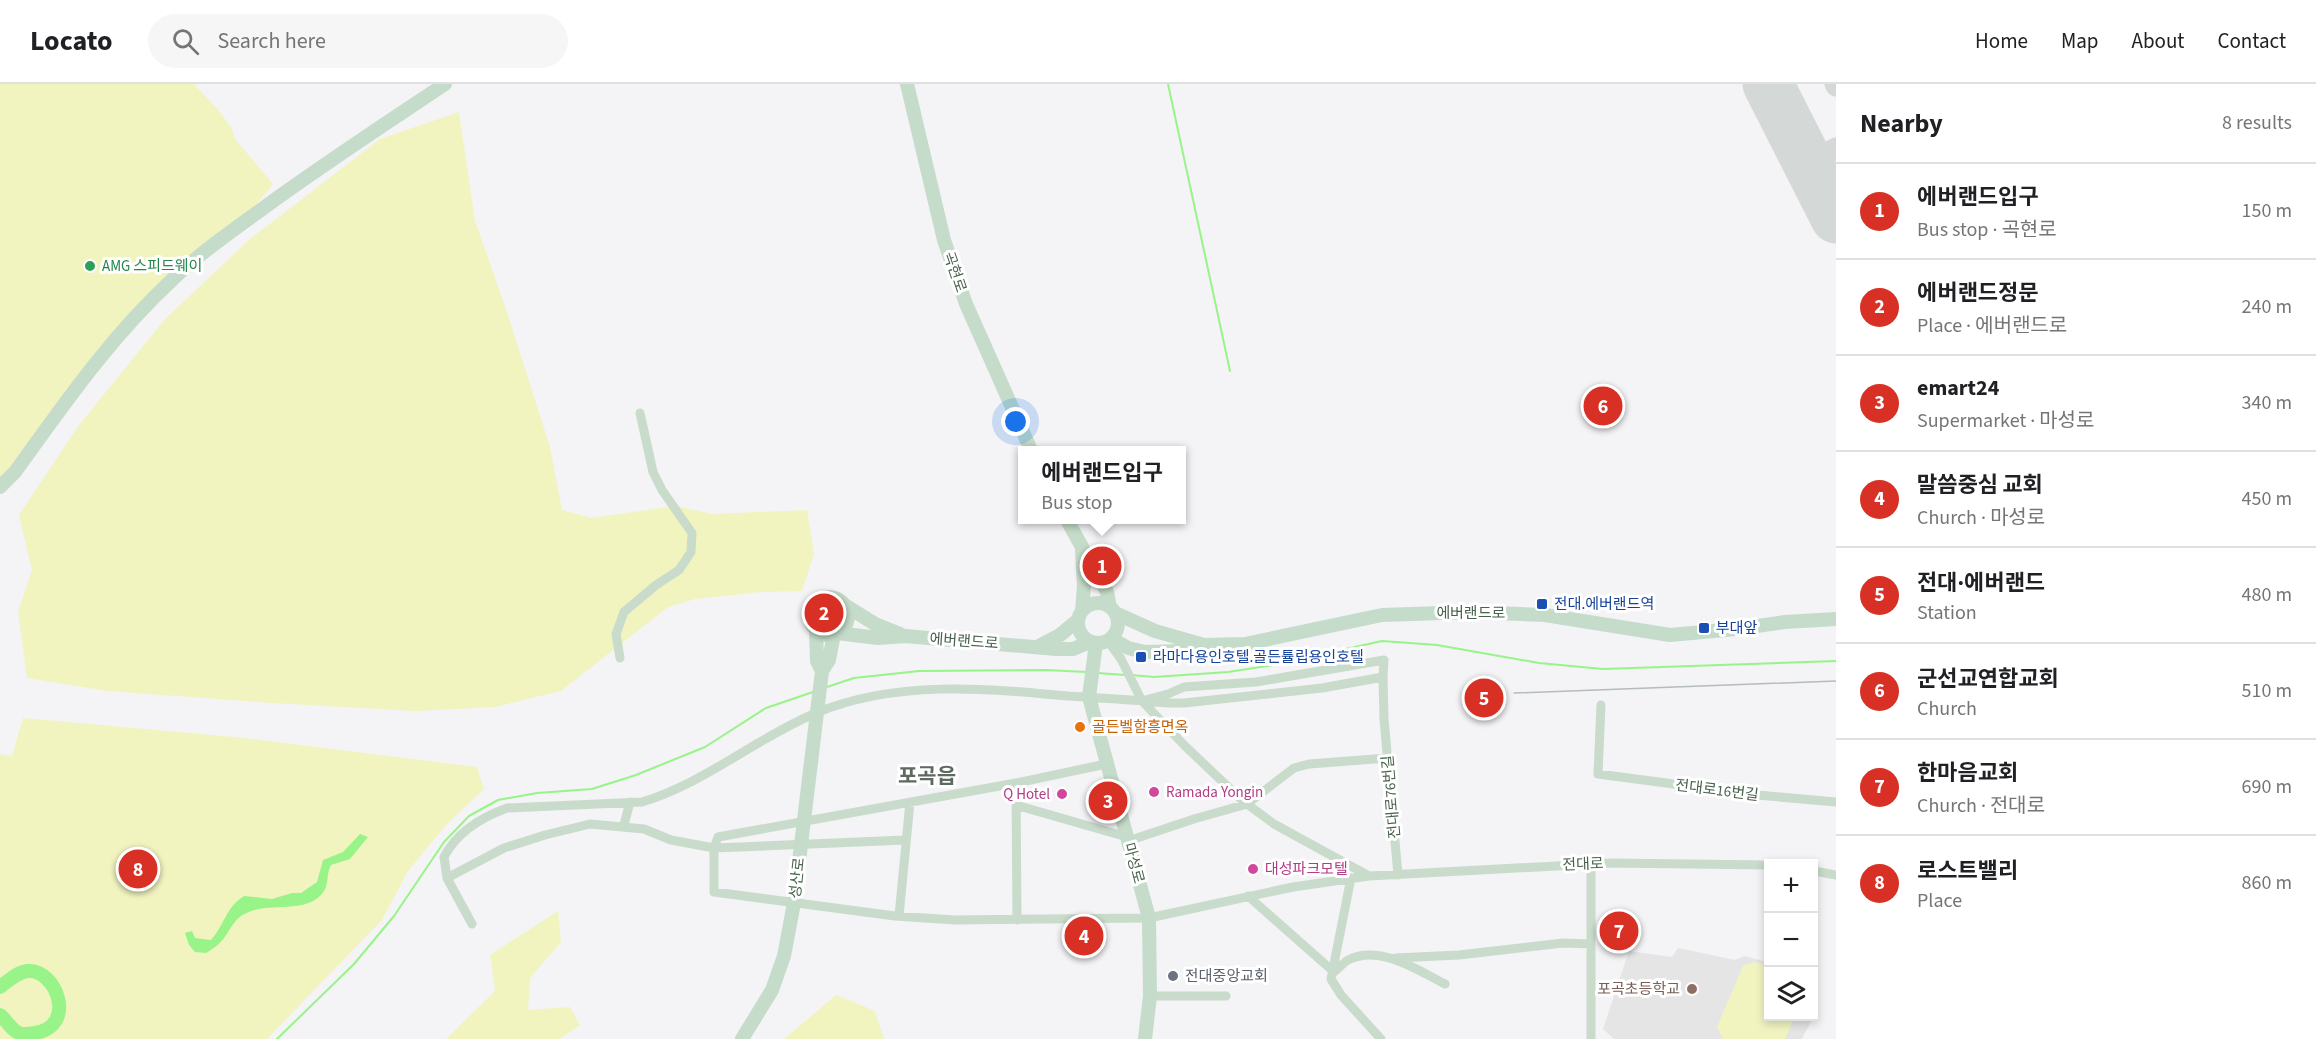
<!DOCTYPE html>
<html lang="en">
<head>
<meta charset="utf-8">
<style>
  :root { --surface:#fff; --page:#f6f6f6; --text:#202124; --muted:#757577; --line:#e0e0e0; --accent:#d93025 }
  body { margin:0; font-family:"Source Sans 3","Noto Sans KR",sans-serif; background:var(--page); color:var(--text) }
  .controls { position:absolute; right:18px; bottom:18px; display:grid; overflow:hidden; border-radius:0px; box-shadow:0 3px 9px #0003 }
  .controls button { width:54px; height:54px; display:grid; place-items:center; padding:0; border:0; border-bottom:2px solid var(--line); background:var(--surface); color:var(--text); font:30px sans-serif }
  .you { position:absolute; left:1016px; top:338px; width:21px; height:21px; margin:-15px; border:4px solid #fff; border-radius:50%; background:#1a73e8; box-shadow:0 0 0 9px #1a73e833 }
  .badge { display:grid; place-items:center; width:39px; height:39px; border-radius:50%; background:var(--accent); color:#fff; font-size:20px; font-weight:700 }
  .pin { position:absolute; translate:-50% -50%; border:3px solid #fff; box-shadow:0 2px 6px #0006 }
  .popup { position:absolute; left:1018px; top:362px; width:168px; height:78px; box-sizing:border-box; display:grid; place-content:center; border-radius:0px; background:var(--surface); filter:drop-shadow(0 2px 4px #0005); font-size:20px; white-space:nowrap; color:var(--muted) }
  .popup b { font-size:22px; color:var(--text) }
  .popup::after { content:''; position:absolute; left:50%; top:100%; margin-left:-12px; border:12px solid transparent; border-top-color:var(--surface) }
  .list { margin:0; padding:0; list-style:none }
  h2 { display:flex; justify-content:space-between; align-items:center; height:78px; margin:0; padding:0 24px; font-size:26px }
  h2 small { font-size:20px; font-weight:400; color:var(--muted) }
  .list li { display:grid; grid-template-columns:39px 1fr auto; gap:18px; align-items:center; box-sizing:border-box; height:96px; padding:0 24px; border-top:2px solid var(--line) }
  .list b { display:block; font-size:22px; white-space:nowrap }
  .list p { margin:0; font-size:20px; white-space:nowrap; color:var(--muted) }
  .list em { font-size:20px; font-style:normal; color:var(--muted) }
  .icon { flex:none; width:33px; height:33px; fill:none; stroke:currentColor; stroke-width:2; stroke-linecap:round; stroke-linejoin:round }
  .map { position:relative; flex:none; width:1836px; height:955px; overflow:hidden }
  header { display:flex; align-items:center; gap:36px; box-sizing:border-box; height:84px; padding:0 30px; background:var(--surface); border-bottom:2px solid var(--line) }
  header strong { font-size:28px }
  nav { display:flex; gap:33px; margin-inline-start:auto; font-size:21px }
  .search { width:420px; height:54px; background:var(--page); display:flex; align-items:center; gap:15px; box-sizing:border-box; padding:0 21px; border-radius:33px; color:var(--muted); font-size:22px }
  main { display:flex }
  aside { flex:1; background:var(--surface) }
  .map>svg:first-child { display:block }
  .education { fill:#e5e5e6 }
  .green { fill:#f2f4c0 }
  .water { fill:#98f489 }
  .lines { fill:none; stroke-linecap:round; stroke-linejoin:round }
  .stream { stroke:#98f489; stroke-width:2 }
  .river { stroke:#98f489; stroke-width:14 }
  .taxiway { stroke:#d4d8d6; stroke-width:21 }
  .runway { stroke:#d4d8d6; stroke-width:51 }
  .street { stroke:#c9dbcb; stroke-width:9 }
  .secondary { stroke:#c4dcc9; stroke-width:14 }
  .tram { stroke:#b4bdb7; stroke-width:1.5 }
  .leisure-dot { fill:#2e9e5b; stroke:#fff; stroke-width:2 }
  .transit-dot { fill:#1a4fb4; stroke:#fff; stroke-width:2 }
  .food-dot { fill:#e8710a; stroke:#fff; stroke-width:2 }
  .hotel-dot { fill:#d1479c; stroke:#fff; stroke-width:2 }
  .worship-dot { fill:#6b7280; stroke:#fff; stroke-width:2 }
  .education-dot { fill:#8d6e63; stroke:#fff; stroke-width:2 }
  .labels { text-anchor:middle; stroke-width:6; stroke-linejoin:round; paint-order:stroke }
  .leisure-label { font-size:15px; fill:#27864d; stroke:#fff; text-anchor:start }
  .street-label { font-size:15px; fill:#48624c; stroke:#fff }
  .transit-label { font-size:15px; fill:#164399; stroke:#fff; text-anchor:start }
  .food-label { font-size:15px; fill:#c56008; stroke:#fff; text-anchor:start }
  .hotel-label { font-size:15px; fill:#b23c85; stroke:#fff; text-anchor:start }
  .worship-label { font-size:15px; fill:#5b616d; stroke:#fff; text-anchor:start }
  .education-label { font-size:15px; fill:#785e54; stroke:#fff; text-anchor:end }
  .district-label { font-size:21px; font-weight:bold; fill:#5e6960; stroke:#fff }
</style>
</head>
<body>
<header>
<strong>Locato</strong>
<div class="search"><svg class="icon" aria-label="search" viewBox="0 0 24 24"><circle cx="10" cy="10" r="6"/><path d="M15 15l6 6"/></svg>Search here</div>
<nav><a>Home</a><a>Map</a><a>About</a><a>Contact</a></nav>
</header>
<main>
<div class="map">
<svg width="1836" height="955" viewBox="0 0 1836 955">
  <rect width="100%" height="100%" fill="#f4f3f5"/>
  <!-- education -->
  <path class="education" d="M1678 864 1735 876 1744 872 1768 878V932L1813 933 1802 955H1614L1603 945 1629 867 1672 873Z"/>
  <!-- green -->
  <path class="green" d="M0 0H194L220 28 232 45 235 55 273 100 247 132 157 203 125 234 74 297 0 397Z
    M459 28 475 137 506 225 550 363 562 426 591 434 675 422 713 430 807 426 814 470 802 507 761 508 695 515 668 523 561 607 495 623 416 627 272 619 108 607 27 594 18 528 32 486 19 431 79 341 166 234 250 155 380 55Z
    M23 634 245 654 477 683 484 705 446 741 408 787 382 836 267 955H0V670L12 672Z
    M558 827 561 858 530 894 528 926 570 923 580 941 560 955H446L495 907 490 871Z
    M1755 878 1768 883V932L1795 933 1785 955H1723L1717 943 1743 882Z
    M836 911 875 927 884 955H784Z"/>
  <!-- water -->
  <path class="water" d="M360 750 368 753 350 775 331 781C326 790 329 800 324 807 307 833 265 815 241 832 233 838 230 846 224 854 220 860 213 865 206 869L195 868 189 861 185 849 192 847 195 854 211 856C225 840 226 823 244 812L272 815 292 809H301L317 798 323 776 343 768Z"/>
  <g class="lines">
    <!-- stream -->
    <path class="stream" d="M1168 0 1230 287
      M1098 589 1125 591
      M1131 591 1154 593 1228 588 1274 581 1382 557 1437 561 1539 579 1603 585 1836 577
      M824 604 854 594 919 587 1046 586 1086 588
      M277 955 354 880 394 832 444 758 469 732 498 716 537 709 592 705 636 691 705 663 766 624 813 608"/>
    <!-- river -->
    <path class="river" d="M0 903C8 897 17 888 28 887 56 885 78 942 35 949 29 950 21 951 17 948 10 944 6 936 0 931"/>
    <!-- taxiway -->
    <path class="taxiway" d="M1835 0 1836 2
      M1820 73 1836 64"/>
    <!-- runway -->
    <path class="runway" d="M1768 0 1836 134"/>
    <!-- street -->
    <path class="street" d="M1108 557 1121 575 1142 617 1185 662 1243 717 1274 740 1369 792
      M620 574 616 550 624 528 656 501 679 486 691 468 692 449 662 406 653 388 640 329
      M1383 593 1384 635 1398 791
      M1601 621 1598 690 1757 711 1836 718
      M1016 699 718 753 714 764V808L895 832 955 836 1149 834 1293 803 1369 792 1611 779 1768 781
      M1016 721 1127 753
      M624 741 630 718
      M1128 757 1194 735 1247 720 1294 684 1309 680 1388 674
      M1814 787 1836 791
      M447 794 504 764 545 751 590 740 644 745 671 756 714 764 906 756
      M1351 794 1331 895 1341 911 1381 955
      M1248 812 1334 888C1339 884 1343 879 1348 876 1380 860 1417 886 1445 900
      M899 832 910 718
      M1017 836 1016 699 1106 680
      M472 840 447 794 444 773C457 748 482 733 507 724L642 718C705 699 756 654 816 629 895 596 985 604 1068 612 1101 614 1134 616 1168 619H1184L1322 604 1383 593 1384 576 1256 598 1184 603 1168 610 1142 617
      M1396 874 1459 871 1563 859 1591 860
      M1150 912H1226
      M1591 955V780"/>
    <!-- secondary -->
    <path class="secondary" d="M907 0 944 156 966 220 1031 366
      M0 403 15 388C64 320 111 252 173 195 199 170 229 149 258 128 319 83 382 42 445 0
      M1067 436 1107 508 1110 523
      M1082 466 1084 502 1082 527
      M810 532a19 19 0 1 1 38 0a19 19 0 1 1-38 0Z
      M1078 539a20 20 0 1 1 40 0a20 20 0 1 1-40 0Z
      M843 520 875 540 900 550
      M1115 529 1155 547 1204 561
      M816 545 817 577 822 587
      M837 549 878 554 905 552 1056 565H1073L1090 558
      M1111 554 1128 564 1145 568 1184 567 1204 561 1245 560 1382 531 1471 528 1545 531 1670 551 1736 545 1785 538 1836 535
      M1096 559 1089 613 1149 834 1150 912 1145 955
      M1039 562 1060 551 1078 536
      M742 955 772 906 784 872 794 819 822 587 829 576 834 550"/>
    <!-- tram -->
    <path class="tram" d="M1514 609 1836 597"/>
  </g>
  <!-- markers -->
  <circle class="leisure-dot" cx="90" cy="182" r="6"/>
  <g class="transit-dot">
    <rect x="1536" y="514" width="12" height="12" rx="3"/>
    <rect x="1698" y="538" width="12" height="12" rx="3"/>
    <rect x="1135" y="567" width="12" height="12" rx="3"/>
  </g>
  <circle class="food-dot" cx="1080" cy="643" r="6"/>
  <g class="hotel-dot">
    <circle cx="1154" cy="708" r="6"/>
    <circle cx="1062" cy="710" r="6"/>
    <circle cx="1253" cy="785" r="6"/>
  </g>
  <circle class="worship-dot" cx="1173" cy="892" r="6"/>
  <circle class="education-dot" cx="1692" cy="905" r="6"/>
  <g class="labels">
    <!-- leisure labels -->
    <g class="leisure-label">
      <text x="102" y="187">AMG 스피드웨이</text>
    </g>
    <!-- street labels -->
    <g class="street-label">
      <text transform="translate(955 188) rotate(71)" y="5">곡현로</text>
      <text x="1471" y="534">에버랜드로</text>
      <text transform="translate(964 557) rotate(4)" y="5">에버랜드로</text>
      <text transform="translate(1717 706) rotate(7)" y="5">전대로16번길</text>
      <text transform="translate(1391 713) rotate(-95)" y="5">전대로76번길</text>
      <text transform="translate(1134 779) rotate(75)" y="5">마성로</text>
      <text transform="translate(1583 780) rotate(-2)" y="5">전대로</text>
      <text transform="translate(797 794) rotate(-84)" y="5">성산로</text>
    </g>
    <!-- transit labels -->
    <g class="transit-label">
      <text x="1554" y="525">전대.에버랜드역</text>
      <text x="1716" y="549">부대앞</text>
      <text x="1153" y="578">라마다용인호텔.골든튤립용인호텔</text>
    </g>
    <!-- food labels -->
    <g class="food-label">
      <text x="1092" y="648">골든벨함흥면옥</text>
    </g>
    <!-- hotel labels -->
    <g class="hotel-label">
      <text x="1166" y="713">Ramada Yongin</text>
      <text x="1050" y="715" text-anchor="end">Q Hotel</text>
      <text x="1265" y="790">대성파크모텔</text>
    </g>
    <!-- worship labels -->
    <g class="worship-label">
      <text x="1185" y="897">전대중앙교회</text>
    </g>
    <!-- education labels -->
    <g class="education-label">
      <text x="1680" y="910">포곡초등학교</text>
    </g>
    <!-- district labels -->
    <g class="district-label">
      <text x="927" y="699">포곡읍</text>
    </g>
  </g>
</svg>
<div class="controls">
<button>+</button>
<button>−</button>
<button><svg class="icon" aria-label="layers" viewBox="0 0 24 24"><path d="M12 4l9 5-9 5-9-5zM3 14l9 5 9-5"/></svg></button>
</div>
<div class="you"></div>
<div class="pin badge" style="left:1102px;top:482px">1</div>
<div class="popup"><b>에버랜드입구</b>Bus stop</div>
<div class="pin badge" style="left:824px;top:529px">2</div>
<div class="pin badge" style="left:1108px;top:717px">3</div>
<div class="pin badge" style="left:1084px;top:852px">4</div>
<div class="pin badge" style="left:1484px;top:614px">5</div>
<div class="pin badge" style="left:1603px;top:322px">6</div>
<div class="pin badge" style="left:1619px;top:847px">7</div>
<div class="pin badge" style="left:138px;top:785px">8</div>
</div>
<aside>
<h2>Nearby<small>8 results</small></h2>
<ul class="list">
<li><span class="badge">1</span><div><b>에버랜드입구</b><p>Bus stop · 곡현로</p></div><em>150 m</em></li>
<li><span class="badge">2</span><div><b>에버랜드정문</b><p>Place · 에버랜드로</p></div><em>240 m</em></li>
<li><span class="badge">3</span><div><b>emart24</b><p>Supermarket · 마성로</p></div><em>340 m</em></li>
<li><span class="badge">4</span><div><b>말씀중심 교회</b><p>Church · 마성로</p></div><em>450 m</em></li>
<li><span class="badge">5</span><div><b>전대·에버랜드</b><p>Station</p></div><em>480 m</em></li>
<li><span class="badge">6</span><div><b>군선교연합교회</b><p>Church</p></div><em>510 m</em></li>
<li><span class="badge">7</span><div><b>한마음교회</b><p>Church · 전대로</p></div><em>690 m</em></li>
<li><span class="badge">8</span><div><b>로스트밸리</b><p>Place</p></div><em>860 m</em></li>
</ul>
</aside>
</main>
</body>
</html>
